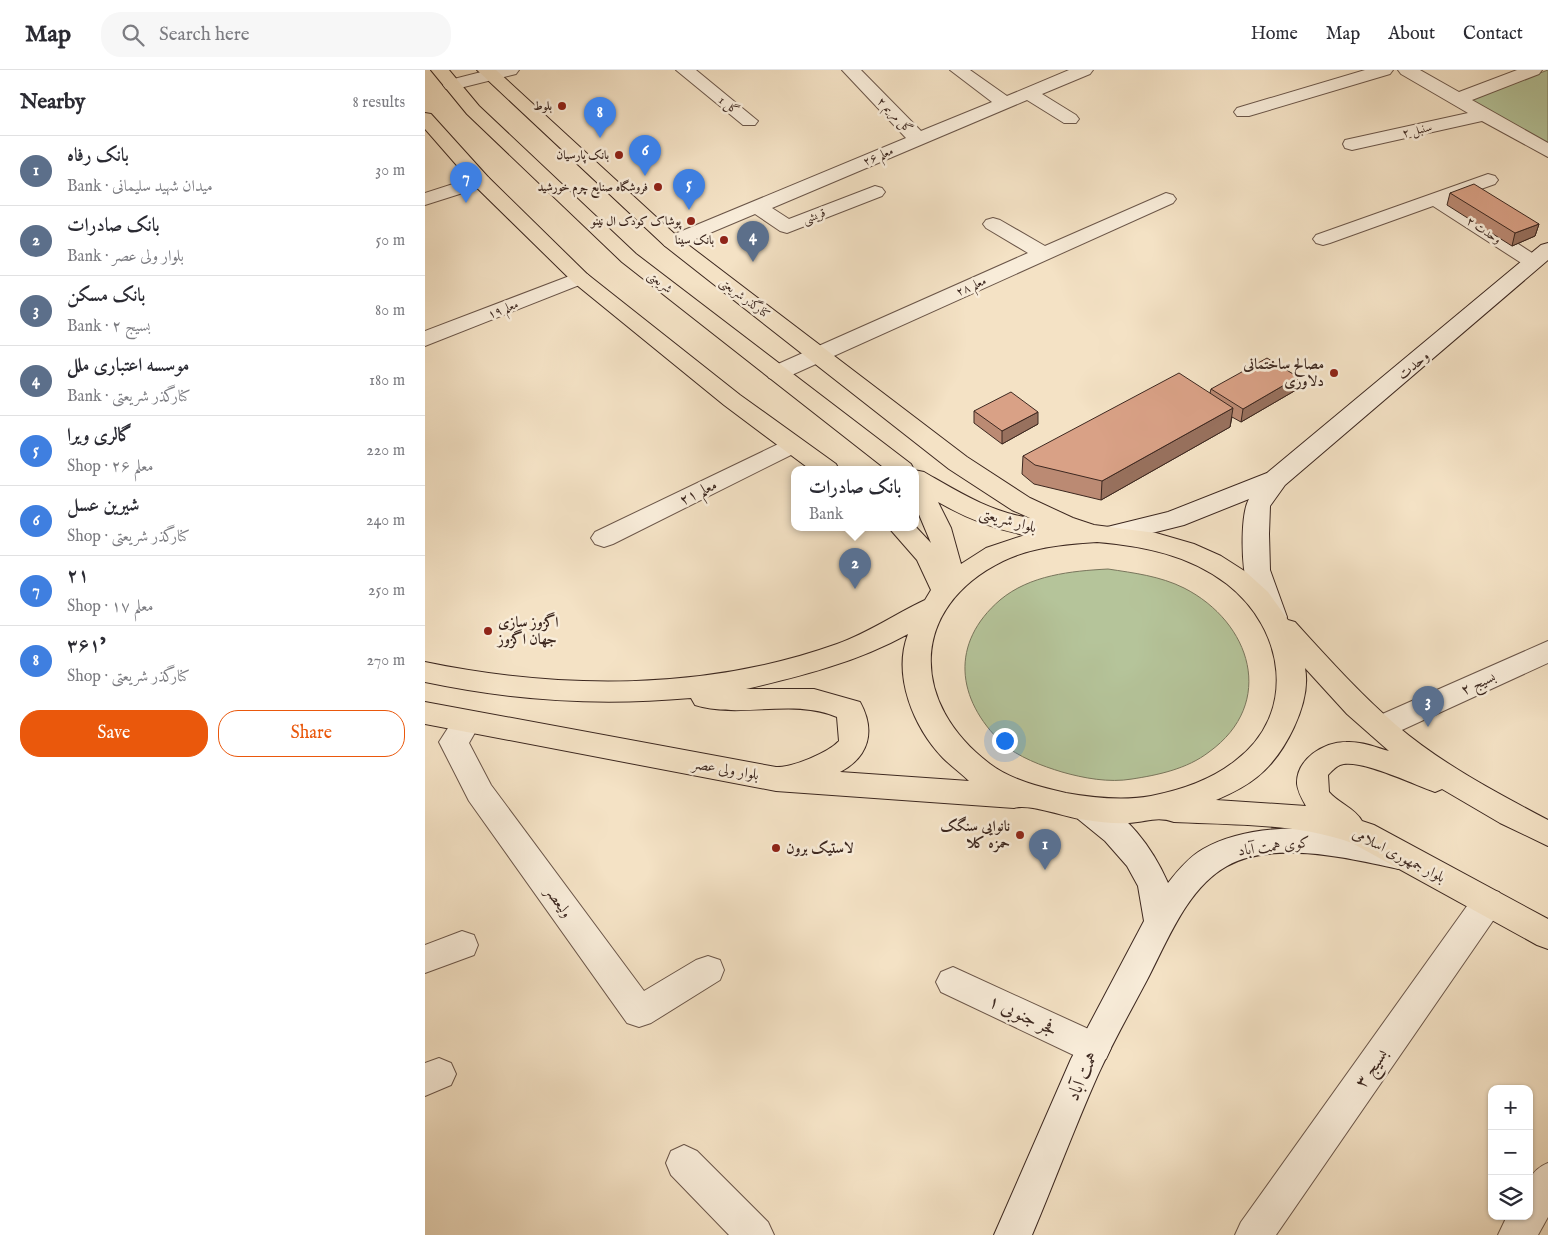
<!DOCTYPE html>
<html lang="en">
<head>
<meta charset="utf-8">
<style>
  :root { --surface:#fff; --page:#f7f7f7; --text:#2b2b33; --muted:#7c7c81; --line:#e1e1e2; --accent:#ea580c }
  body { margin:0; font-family:"IM FELL English",Amiri,serif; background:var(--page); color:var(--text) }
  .controls { position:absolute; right:15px; bottom:15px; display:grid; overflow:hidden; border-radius:10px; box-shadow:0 1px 4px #0004 }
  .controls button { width:45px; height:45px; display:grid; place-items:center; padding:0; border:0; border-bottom:1px solid var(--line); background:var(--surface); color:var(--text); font:25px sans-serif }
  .you { position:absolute; left:579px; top:670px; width:18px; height:18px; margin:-12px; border:4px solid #fff; border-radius:50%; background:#1a73e8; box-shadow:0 0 0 8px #1a73e833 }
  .badge { display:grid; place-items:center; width:32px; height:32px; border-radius:50%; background:var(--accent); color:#fff; font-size:16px; font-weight:700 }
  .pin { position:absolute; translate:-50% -41px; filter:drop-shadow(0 1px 2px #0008) }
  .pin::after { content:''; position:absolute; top:26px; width:18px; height:15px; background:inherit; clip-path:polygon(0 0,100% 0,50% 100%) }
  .popup { position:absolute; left:366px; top:396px; width:128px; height:65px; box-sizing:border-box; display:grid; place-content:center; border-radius:10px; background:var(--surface); filter:drop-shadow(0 1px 4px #0005); font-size:16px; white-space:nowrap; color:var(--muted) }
  .popup b { font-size:19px; color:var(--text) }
  .popup::after { content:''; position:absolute; left:50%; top:100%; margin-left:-10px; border:10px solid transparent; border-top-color:var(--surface) }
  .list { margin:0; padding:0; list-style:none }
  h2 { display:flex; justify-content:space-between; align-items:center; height:65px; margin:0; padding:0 20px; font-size:21px }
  h2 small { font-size:16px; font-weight:400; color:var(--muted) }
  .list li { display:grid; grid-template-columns:32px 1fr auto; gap:15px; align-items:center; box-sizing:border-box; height:70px; padding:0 20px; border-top:1px solid var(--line) }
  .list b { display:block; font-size:19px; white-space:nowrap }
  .list p { margin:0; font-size:16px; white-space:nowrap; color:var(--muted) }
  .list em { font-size:16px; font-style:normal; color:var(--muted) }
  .actions { display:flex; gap:10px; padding:15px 20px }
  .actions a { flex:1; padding:11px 0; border:1px solid var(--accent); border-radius:20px; text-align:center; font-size:18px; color:var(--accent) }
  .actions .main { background:var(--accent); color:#fff }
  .icon { flex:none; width:28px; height:28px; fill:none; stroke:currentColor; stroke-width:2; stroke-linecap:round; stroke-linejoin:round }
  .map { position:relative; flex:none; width:1123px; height:1165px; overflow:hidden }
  header { display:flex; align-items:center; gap:30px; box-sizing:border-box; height:70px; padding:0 25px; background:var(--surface); border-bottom:1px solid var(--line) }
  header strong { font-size:24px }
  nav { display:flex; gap:28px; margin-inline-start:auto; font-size:18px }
  .search { width:350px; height:45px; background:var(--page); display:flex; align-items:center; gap:12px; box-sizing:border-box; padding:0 18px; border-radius:20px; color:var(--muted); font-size:19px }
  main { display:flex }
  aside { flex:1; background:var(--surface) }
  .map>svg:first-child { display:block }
  .green { fill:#b5c49a; stroke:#79765d }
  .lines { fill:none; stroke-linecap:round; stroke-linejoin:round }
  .minor-casing { stroke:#6b5649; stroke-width:2 }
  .secondary-casing { stroke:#3d2820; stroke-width:2 }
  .primary-casing { stroke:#3d2820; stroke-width:2 }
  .minor { fill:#f8ecd9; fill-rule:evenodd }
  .secondary { fill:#f8ecd9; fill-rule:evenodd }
  .primary { fill:#f4e2c5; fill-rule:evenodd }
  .wall { fill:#bb8a73; stroke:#3d2820 }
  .shaded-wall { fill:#98715e; stroke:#3d2820 }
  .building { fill:#d9a186; stroke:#3d2820 }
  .poi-dot { fill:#8f2418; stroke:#f8ecd9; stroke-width:2 }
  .labels { text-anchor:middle; stroke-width:5; stroke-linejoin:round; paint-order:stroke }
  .far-street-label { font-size:12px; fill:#3d2820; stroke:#f8ecd9 }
  .far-poi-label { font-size:12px; font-weight:bold; fill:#3d2820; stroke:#f8ecd9; text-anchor:end }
  .poi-label { font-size:15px; font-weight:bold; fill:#3d2820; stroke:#f8ecd9; text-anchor:end }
  .street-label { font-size:15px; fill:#3d2820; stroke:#f8ecd9 }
  .near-street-label { font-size:18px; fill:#3d2820; stroke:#f8ecd9 }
</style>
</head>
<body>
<header>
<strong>Map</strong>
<div class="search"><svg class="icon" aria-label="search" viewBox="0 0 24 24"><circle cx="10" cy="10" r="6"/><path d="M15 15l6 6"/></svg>Search here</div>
<nav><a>Home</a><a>Map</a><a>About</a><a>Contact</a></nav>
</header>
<main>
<aside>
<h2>Nearby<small>8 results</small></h2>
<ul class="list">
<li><span class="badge" style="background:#5c6f8a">1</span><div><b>بانک رفاه</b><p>Bank · میدان شهید سلیمانی</p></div><em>30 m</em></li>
<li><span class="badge" style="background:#5c6f8a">2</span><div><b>بانک صادرات</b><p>Bank · بلوار ولی عصر</p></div><em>50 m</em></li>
<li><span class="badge" style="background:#5c6f8a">3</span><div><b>بانک مسکن</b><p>Bank · بسیج ۲</p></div><em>80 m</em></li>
<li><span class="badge" style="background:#5c6f8a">4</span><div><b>موسسه اعتباری ملل</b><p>Bank · کنارگذر شریعتی</p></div><em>180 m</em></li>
<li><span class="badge" style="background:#3f7fe0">5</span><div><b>گالری ویرا</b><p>Shop · معلم ۲۶</p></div><em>220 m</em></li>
<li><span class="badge" style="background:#3f7fe0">6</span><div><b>شیرین عسل</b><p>Shop · کنارگذر شریعتی</p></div><em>240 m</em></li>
<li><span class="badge" style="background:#3f7fe0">7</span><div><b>۲۱</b><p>Shop · معلم ۱۷</p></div><em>250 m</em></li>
<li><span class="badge" style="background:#3f7fe0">8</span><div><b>۳۶۱’</b><p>Shop · کنارگذر شریعتی</p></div><em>270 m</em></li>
</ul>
<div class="actions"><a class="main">Save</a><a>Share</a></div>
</aside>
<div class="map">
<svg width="1123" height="1165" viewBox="0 0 1123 1165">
  <rect width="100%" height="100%" fill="#f4e2c5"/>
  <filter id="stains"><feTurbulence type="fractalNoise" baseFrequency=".004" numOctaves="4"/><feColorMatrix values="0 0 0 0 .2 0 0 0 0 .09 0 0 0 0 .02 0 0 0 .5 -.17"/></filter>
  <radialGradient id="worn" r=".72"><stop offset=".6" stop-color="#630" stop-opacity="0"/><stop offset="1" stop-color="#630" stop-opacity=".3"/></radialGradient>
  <!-- green -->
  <path class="green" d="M1123 0V77L1042 31Z
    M683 499C709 503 735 506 759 518 826 552 852 633 784 682 762 699 733 705 707 709 684 713 658 708 637 702 617 696 593 687 577 673 531 629 525 573 575 530 605 505 646 501 683 499Z"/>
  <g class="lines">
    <defs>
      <path id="minor" d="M64 0H94L91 4 27 20 21 19 18 15 21 11Z
        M251 0H271L333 51 330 55H318Z
        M417 0H436L496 61 567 32 525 0H545L582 26 644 0H668L665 4 617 24 651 45 654 49 651 53H639L602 30 347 138 364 149 450 116 457 118 460 122 457 126 362 163 355 161 330 144 254 176 247 178 240 176 237 172 240 168 481 68Z
        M940 0H968L965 4 824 46H812L809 42 812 38Z
        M973 0H995L1034 22 1092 0H1117L1114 4 1047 30 1123 73V87L1057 51 927 80 920 78 918 74 920 70 1043 43 976 4Z
        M1063 104 1070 106 1073 110 1070 114 1025 130 1115 188 1118 192 1115 196 1108 198 1101 196 1008 136 905 173 898 175 891 173 888 169 891 165Z
        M56 105 63 107 66 111 63 115 0 135V123Z
        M741 123 748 125 751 129 748 133 360 308 352 310 344 308 341 303 344 298 603 183 561 158 558 154 561 150 568 148 575 150 620 176Z
        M155 202 162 204 166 208 162 212 0 276V261Z
        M368 367 376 370 380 375 376 380 188 474 179 477 170 474 166 468 170 462Z
        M1123 571V593L966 665 956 668 946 665 942 657 946 649Z
        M42 641 52 644 56 652 44 673 66 715 219 921 271 890 283 886 295 890 299 900 295 910 226 953 214 957 202 953 44 731 14 672 32 644Z
        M1063 819 1074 822 1079 832 1074 842 851 1165H810L816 1152 1052 822Z
        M37 861 49 865 53 875 49 885 0 903V875Z
        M528 897 681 967 686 978 681 989 669 994 657 989 516 922 511 912 516 902Z
        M14 988 26 993 31 1004 26 1015 0 1026V993Z
        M259 1075 272 1081 343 1152 349 1165H304L246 1105 241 1093 246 1081Z
        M1123 1093V1147L1113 1165H1073L1082 1146H1104C1104 1122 1097 1104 1123 1093Z"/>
      <path id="secondary" d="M1123 173V190L860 415 845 436 844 464 845 500 862 547 859 554 849 557 839 554C832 541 821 513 819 499 817 482 816 443 824 429L759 455 687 473 678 470 674 464 678 458 743 442 842 403 1116 175Z
        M664 728C701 740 728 779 743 813 753 800 764 787 778 779 834 747 926 757 984 777L989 786 984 795 973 799C923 788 849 770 802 796 762 818 742 872 722 910 705 942 687 974 672 1007 649 1059 629 1113 607 1165H569L646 989 719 851 713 816 702 796 680 771 653 749 649 740 653 731Z"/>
      <path id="primary" d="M6 0H24L54 36 211 184 486 394 489 400H462L197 192 42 44Z
        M52 0H71L254 168 542 387 605 428 648 448 669 455 731 463 769 474 796 486 821 502 843 522 863 550 870 552C902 587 935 624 971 655 1017 694 1070 722 1123 750V776L1075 753 1017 719 1010 722C989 715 935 688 915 695 910 697 906 702 903 705L904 722C913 733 930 738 937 751L949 755 1123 849V879L1112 875 927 773C870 753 809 755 749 752 732 746 722 752 704 753 690 754 675 752 661 750 642 748 605 733 589 738L351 721 0 654V632L351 697C366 698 403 683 414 671L412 647C368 628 316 649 270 635L266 628C174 636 90 631 0 612V592C135 620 280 621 412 574 443 563 470 544 500 530L506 520 492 490 464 458H490V456L506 473 490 435 489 400 499 402C534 422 565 442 605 448L587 440 524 399 240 176ZM513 432C541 448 568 459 600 465L561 478 536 494 526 458ZM672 472C719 476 764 485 802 514 860 559 873 644 810 691 786 710 756 720 726 726 698 731 669 728 641 723 615 717 586 710 565 694 484 633 484 537 578 491 607 477 640 474 672 472ZM483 564C467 606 489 658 518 688 526 696 536 703 544 711L415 702C444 687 451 661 435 632L389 619H321C377 606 432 592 483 564ZM880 598 922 644 964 681C950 677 936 671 921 672 899 672 871 689 872 714 873 722 877 729 881 736L791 730C805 724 820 717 832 707 859 686 887 633 880 598Z
        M0 43 6 44 63 107 162 204 315 325 411 394 414 400H386L299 335 148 212 49 115 0 59Z"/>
    </defs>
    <!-- minor casing -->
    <use href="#minor" class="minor-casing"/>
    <!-- secondary casing -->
    <use href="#secondary" class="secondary-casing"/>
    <!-- primary casing -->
    <use href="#primary" class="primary-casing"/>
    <!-- minor -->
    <use href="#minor" class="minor"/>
    <!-- secondary -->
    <use href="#secondary" class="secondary"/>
    <!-- primary -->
    <use href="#primary" class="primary"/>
  </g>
  <!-- wall -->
  <path class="wall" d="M1025 123 1114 154 1110 166 1087 176 1022 135Z
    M873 307 871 320 816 352 807 347 805 357 676 430 609 414 597 404 598 386 785 323 786 319Z
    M549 341 613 354 577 374 549 353Z"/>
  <!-- shaded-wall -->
  <path class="shaded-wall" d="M1114 154 1110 166 1087 176 1090 163Z
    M873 307 871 320 816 352 818 339Z
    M808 338 805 357 676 430 677 411Z
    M613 342V354L577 374V361Z"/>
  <!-- building -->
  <path class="building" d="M1049 114 1114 154 1090 163 1025 123Z
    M842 288 873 307 818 339 786 319Z
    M754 303 808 338 677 411 610 395 598 386Z
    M586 322 613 342 577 361 549 341Z"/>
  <!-- markers -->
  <g class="poi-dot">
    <circle cx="137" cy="36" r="5"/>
    <circle cx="194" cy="85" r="5"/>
    <circle cx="233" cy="117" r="5"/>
    <circle cx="266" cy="151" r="5"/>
    <circle cx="299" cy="170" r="5"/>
    <circle cx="909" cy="303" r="5"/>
    <circle cx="63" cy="561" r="5"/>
    <circle cx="595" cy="765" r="5"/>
    <circle cx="351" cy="778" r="5"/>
  </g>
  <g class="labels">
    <!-- far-street labels -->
    <g class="far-street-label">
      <text transform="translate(304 35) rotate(38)" y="4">گل 1</text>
      <text transform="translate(470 45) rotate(46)" y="4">گل مریم ۲</text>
      <text transform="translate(992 60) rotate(-13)" y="4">سنبل ۲</text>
      <text transform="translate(453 86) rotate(-23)" y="4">معلم ۲۶</text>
      <text transform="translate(389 146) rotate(-21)" y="4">قریشی</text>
      <text transform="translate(1059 160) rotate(33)" y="4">وحدت ۲</text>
      <text transform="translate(235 212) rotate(38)" y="4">شریعتی</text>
      <text transform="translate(546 216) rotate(-24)" y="4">معلم ۲۸</text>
      <text transform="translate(320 228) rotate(37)" y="4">کنارگذر شریعتی</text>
      <text transform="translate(78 239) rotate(-21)" y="4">معلم ۱۹</text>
    </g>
    <!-- far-poi labels -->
    <g class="far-poi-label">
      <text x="127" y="40">بلوط</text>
      <text x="184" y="89">بانک پارسیان</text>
      <text x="223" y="121">فروشگاه صنایع چرم خورشید</text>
      <text x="256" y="155">پوشاک کودک ال نینو</text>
      <text x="289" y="174">بانک سینا</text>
    </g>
    <!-- poi labels -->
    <g class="poi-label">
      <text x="899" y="299">مصالح ساختمانی<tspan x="899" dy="17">دلاوری</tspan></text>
      <text x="73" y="557" text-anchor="start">اگزوز سازی<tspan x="73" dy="17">جهان اگزوز</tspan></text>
      <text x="585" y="761">نانوایی سنگک<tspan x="585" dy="17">حمزه کلا</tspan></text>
      <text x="361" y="783" text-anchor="start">لاستیک برون</text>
    </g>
    <!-- street labels -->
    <g class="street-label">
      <text transform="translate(988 295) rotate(-40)" y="5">وحدت</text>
      <text transform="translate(273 422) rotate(-26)" y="5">معلم ۲۱</text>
      <text transform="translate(583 450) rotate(15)" y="5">بلوار شریعتی</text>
      <text transform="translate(1053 613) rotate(-24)" y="5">بسیج ۲</text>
      <text transform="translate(301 699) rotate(10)" y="5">بلوار ولی عصر</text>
      <text transform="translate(849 776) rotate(-7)" y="5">کوی همت آباد</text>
      <text transform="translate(974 785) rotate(27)" y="5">بلوار جمهوری اسلامی</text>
      <text transform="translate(134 832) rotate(54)" y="5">ولیعصر</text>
    </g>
    <!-- near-street labels -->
    <g class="near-street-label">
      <text transform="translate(598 945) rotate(25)" y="6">فجر جنوبی ۱</text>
      <text transform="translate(946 998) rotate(-55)" y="6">بسیج ۳</text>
      <text transform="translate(657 1006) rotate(-66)" y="6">همت آباد</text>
    </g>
  </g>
  <rect width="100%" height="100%" filter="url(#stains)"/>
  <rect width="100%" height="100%" fill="url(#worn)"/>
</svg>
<div class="controls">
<button>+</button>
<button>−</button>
<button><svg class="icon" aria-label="layers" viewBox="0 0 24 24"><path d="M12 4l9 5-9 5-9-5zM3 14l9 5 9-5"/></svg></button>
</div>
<div class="you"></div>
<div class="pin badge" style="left:620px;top:800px;background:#5c6f8a">1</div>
<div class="pin badge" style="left:430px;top:519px;background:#5c6f8a">2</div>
<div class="popup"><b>بانک صادرات</b>Bank</div>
<div class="pin badge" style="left:1003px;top:657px;background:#5c6f8a">3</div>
<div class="pin badge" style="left:328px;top:192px;background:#5c6f8a">4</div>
<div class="pin badge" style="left:264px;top:140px;background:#3f7fe0">5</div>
<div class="pin badge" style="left:220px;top:106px;background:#3f7fe0">6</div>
<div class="pin badge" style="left:41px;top:133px;background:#3f7fe0">7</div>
<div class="pin badge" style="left:175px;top:68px;background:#3f7fe0">8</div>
</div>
</main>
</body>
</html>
